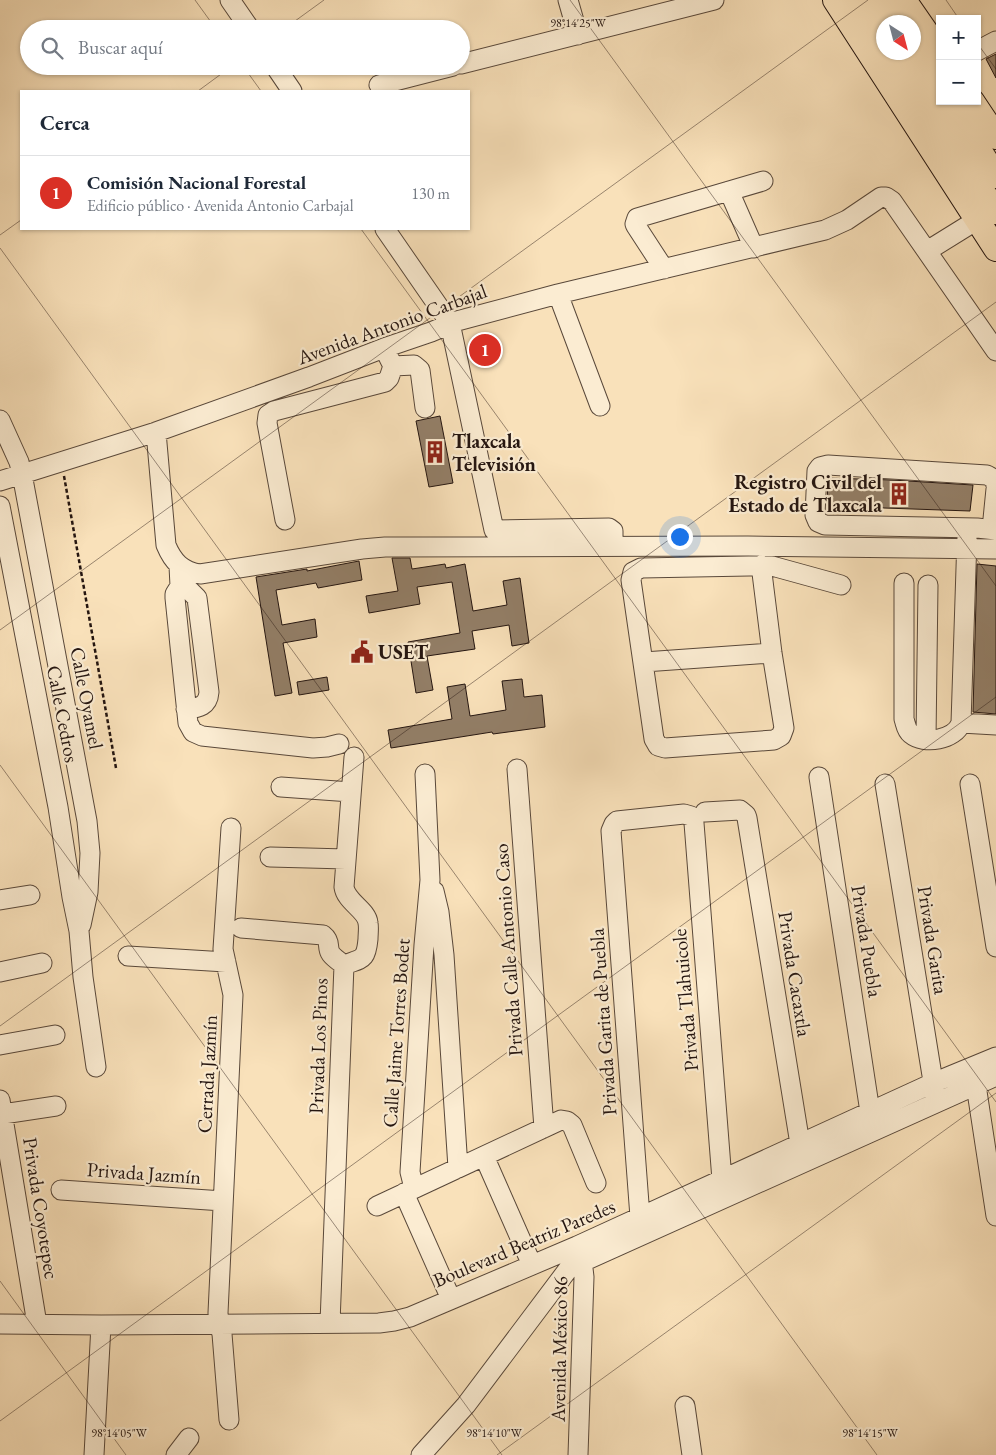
<!DOCTYPE html>
<html lang="es">
<head>
<meta charset="utf-8">
<style>
  :root { --surface:#fff; --page:#f2f2f3; --text:#1f2937; --muted:#747a83; --line:#e0e1e3; --accent:#d93025 }
  body { margin:0; font-family:"EB Garamond",serif; background:var(--page); color:var(--text) }
  .controls { position:absolute; right:15px; top:15px; display:grid; overflow:hidden; border-radius:0px; box-shadow:0 1px 4px #0004 }
  .controls button { width:45px; height:45px; display:grid; place-items:center; padding:0; border:0; border-bottom:1px solid var(--line); background:var(--surface); color:var(--text); font:25px sans-serif }
  .compass { position:absolute; left:876px; top:15px; width:45px; height:45px; border-radius:50%; background:var(--surface); box-shadow:0 1px 4px #0004; rotate:144deg }
  .you { position:absolute; left:679px; top:536px; width:18px; height:18px; margin:-12px; border:4px solid #fff; border-radius:50%; background:#1a73e8; box-shadow:0 0 0 8px #1a73e833 }
  .badge { display:grid; place-items:center; width:32px; height:32px; border-radius:50%; background:var(--accent); color:#fff; font-size:16px; font-weight:700 }
  .pin { position:absolute; translate:-50% -50%; border:2px solid #fff; box-shadow:0 1px 5px #0006 }
  .list { margin:0; padding:0; list-style:none }
  h2 { display:flex; justify-content:space-between; align-items:center; height:65px; margin:0; padding:0 20px; font-size:21px }
  h2 small { font-size:16px; font-weight:400; color:var(--muted) }
  .list li { display:grid; grid-template-columns:32px 1fr auto; gap:15px; align-items:center; box-sizing:border-box; height:75px; padding:0 20px; border-top:1px solid var(--line) }
  .list b { display:block; font-size:19px; white-space:nowrap }
  .list p { margin:0; font-size:16px; white-space:nowrap; color:var(--muted) }
  .list em { font-size:16px; font-style:normal; color:var(--muted) }
  .icon { flex:none; width:28px; height:28px; fill:none; stroke:currentColor; stroke-width:2; stroke-linecap:round; stroke-linejoin:round }
  .map { position:relative; flex:none; width:996px; height:1455px; overflow:hidden }
  .search { position:absolute; background:var(--surface); box-shadow:0 1px 4px #0004; left:20px; top:20px; width:450px; height:55px; display:flex; align-items:center; gap:12px; box-sizing:border-box; padding:0 18px; border-radius:28px; color:var(--muted); font-size:19px }
  .panel { position:absolute; background:var(--surface); box-shadow:0 1px 4px #0004; left:20px; top:90px; width:450px; height:140px; border-radius:0px }
  .map>svg:first-child { display:block }
  .building { fill:#937f68; stroke:#241510 }
  .lines { fill:none; stroke-linecap:round; stroke-linejoin:round }
  .minor-casing { stroke:#59483a; stroke-width:21 }
  .major-casing { stroke:#241510; stroke-width:26 }
  .path { stroke:#241510; stroke-width:2.5; stroke-dasharray:4 2.5; stroke-linecap:butt }
  .minor { stroke:#fbecd2; stroke-width:19 }
  .major { stroke:#f9e1ba; stroke-width:24 }
  .ticks { fill:none; stroke:#241510; stroke-width:1; stroke-opacity:0.45 }
  .labels { text-anchor:middle; stroke-width:4.5; stroke-linejoin:round; paint-order:stroke }
  .street-label { font-size:20px; fill:#241510; stroke:#fbecd2 }
  .poi-label { font-size:20px; font-weight:bold; fill:#241510; stroke:#fbecd2; text-anchor:start }
  .ticks-label { font-size:12px; text-anchor:middle; fill:#241510; stroke:#fbecd2; stroke-width:4.5; stroke-linejoin:round; paint-order:stroke }
</style>
</head>
<body>
<div class="map">
<svg width="996" height="1455" viewBox="0 0 996 1455">
  <rect width="100%" height="100%" fill="#f9e1ba"/>
  <filter id="stains"><feTurbulence type="fractalNoise" baseFrequency=".004" numOctaves="4"/><feColorMatrix values="0 0 0 0 .2 0 0 0 0 .09 0 0 0 0 .02 0 0 0 .5 -.17"/></filter>
  <radialGradient id="worn" r=".72"><stop offset=".6" stop-color="#630" stop-opacity="0"/><stop offset="1" stop-color="#630" stop-opacity=".3"/></radialGradient>
  <!-- building -->
  <path class="building" d="M996 54V78L986 59Z
    M440 416 453 483 429 487 416 421Z
    M828 478 892 480 973 485 970 511 827 506Z
    M392 558H410L412 569 445 564 446 568 465 564 473 611 507 605 503 581 520 578 529 643 512 646 509 625 472 631 475 649 427 656 433 690 416 693 408 642 460 633 452 582 417 587 420 604 369 613 366 596 398 591Z
    M359 561 362 580 318 588 316 583 276 590 282 625 315 619 317 637 283 643 292 693 275 696 256 577 307 569V571Z
    M977 564 996 566V714L973 712Z
    M327 677 329 690 299 695 297 682Z
    M522 679 524 697 542 695 545 727 493 734 492 732 391 748 388 730 452 719 447 687 465 684 470 716 506 710 502 681Z"/>
  <g class="lines">
    <defs>
      <path id="minor" d="M230 0 250 29
        M568 0 578 35
        M977 51 996 41
        M461 64 714 0
        M275 66 292 91
        M379 85 453 66
        M729 191 754 248
        M385 229 450 323 494 530 609 528 613 531V546
        M927 251 977 220
        M664 269 636 226 635 224 637 218 763 181
        M558 294 600 406
        M393 366 414 365 420 370 425 408
        M0 420 19 462 22 474 87 821 90 853 88 892 81 925
        M156 432 166 545C173 562 182 571 200 574L362 549 385 547 748 546 996 549
        M0 481 156 432 309 377 384 348 431 332 457 321 558 294 825 230 847 220 881 197H886L892 201 996 351
        M996 485 994 479 987 475 828 465 820 467 817 471 815 515 818 522 825 525 977 528 996 530
        M0 506 58 807 72 897 79 931 83 977 96 1067
        M285 520 267 423 268 415 274 411 385 382 389 378 393 366 384 348
        M992 529 996 489
        M967 537 961 723 996 725
        M761 565 772 653 784 728 781 736 774 740 665 748 658 746 654 739 631 580 633 572 641 568 749 566H772L841 585
        M179 566 180 586 175 594V598L188 723 193 732 202 736 313 748 327 747 339 744
        M904 583V719C906 725 906 730 911 734 924 745 955 740 961 723
        M180 586 189 590 197 598 209 692C208 706 199 708 186 709
        M644 662 772 653
        M926 739 928 585
        M517 769 544 1128
        M819 777 870 1112
        M885 784 935 1094
        M970 784 996 947
        M281 787 351 792
        M705 812 740 810 746 815 747 818 800 1144
        M270 857 346 859
        M434 891 439 912 444 955 458 1168
        M0 900 30 895
        M241 928 323 935C332 942 326 947 331 954 334 958 340 962 344 965
        M128 956 226 962
        M344 965C362 958 366 961 368 939 368 934 369 928 368 923 367 910 346 902 344 887L354 757
        M0 972 42 963
        M0 1045 55 1035
        M976 1085 996 1216
        M0 1100 37 1324
        M3 1114 56 1106
        M484 1156 532 1265
        M414 1188 410 1172 424 945 430 880 425 774
        M61 1190 223 1201
        M404 1193 451 1299
        M377 1206 561 1120 567 1121 572 1125 596 1183
        M640 1217 611 831 614 824 617 821 684 814 691 816 694 823 722 1180
        M330 1323 344 965
        M0 1324 101 1325 379 1323 394 1321 410 1317 577 1246 933 1083 996 1057
        M685 1406 692 1455
        M229 1420 222 1334 219 1324 218 1313 233 995 223 949 231 828
        M94 1455 101 1325
        M176 1455 189 1438
        M421 1455 466 1405 569 1268 996 1076
        M578 1455 584 1277 582 1260 579 1252"/>
      <path id="major" d="M835 0 996 249
        M856 0 884 42
        M881 0 896 22
        M904 0 940 52
        M914 50 940 90
        M890 52 939 125 996 212
        M947 101 996 176
        M972 101 996 137"/>
    </defs>
    <!-- minor casing -->
    <use href="#minor" class="minor-casing"/>
    <!-- major casing -->
    <use href="#major" class="major-casing"/>
    <!-- path -->
    <path class="path" d="M64 476 116 768"/>
    <!-- minor -->
    <use href="#minor" class="minor"/>
    <!-- major -->
    <use href="#major" class="major"/>
  </g>
  <!-- ticks -->
  <path class="ticks" d="M195 0 216 29M570 0 996 586M946 0 959 19M284 29 324 0M977 43 996 69M243 66 261 91M198 91 232 66M361 229 996 1102M0 235 21 220M0 248 877 1455M0 630 868 0M0 765 502 1455M0 1026 996 302M0 1281 126 1455M0 1421 996 697M497 1455 996 1093"/>
  <!-- icons -->
  <defs>
    <symbol id="building-bare" viewBox="-9 -9 18 18"><path d="M-4-6H4V6H1V3H-1V6H-4ZM-2.5-4.3h1.7v1.8h-1.7ZM.8-4.3h1.7v1.8H.8ZM-2.5-1h1.7V.8h-1.7ZM.8-1h1.7V.8H.8Z" fill="#8f2418" stroke="#fbecd2" stroke-width="2.5" paint-order="stroke"/></symbol>
    <symbol id="civic-bare" viewBox="-9 -9 18 18"><path d="M-.6-6.5H3V-4.5H.6V-3L4-1V1h2V6H-6V1h2V-1L-.6-3ZM-1.2 2.5V6h2.4V2.5Z" fill="#8f2418" stroke="#fbecd2" stroke-width="2.5" paint-order="stroke"/></symbol>
  </defs>
  <g fill-rule="evenodd">
    <use href="#building-bare" x="419" y="436" width="32" height="32"/>
    <use href="#building-bare" x="883" y="478" width="32" height="32"/>
    <use href="#civic-bare" x="346" y="636" width="32" height="32"/>
  </g>
  <g class="labels">
    <!-- street labels -->
    <g class="street-label">
      <text transform="translate(392 324) rotate(-20)" y="7">Avenida Antonio Carbajal</text>
      <text transform="translate(87 698) rotate(79)" y="7">Calle Oyamel</text>
      <text transform="translate(63 714) rotate(79)" y="7">Calle Cedros</text>
      <text transform="translate(933 940) rotate(81)" y="7">Privada Garita</text>
      <text transform="translate(867 941) rotate(81)" y="7">Privada Puebla</text>
      <text transform="translate(508 950) rotate(-94)" y="7">Privada Calle Antonio Caso</text>
      <text transform="translate(795 974) rotate(81)" y="7">Privada Cacaxtla</text>
      <text transform="translate(685 1000) rotate(-95)" y="7">Privada Tlahuicole</text>
      <text transform="translate(603 1022) rotate(-94)" y="7">Privada Garita de Puebla</text>
      <text transform="translate(396 1033) rotate(-86)" y="7">Calle Jaime Torres Bodet</text>
      <text transform="translate(318 1046) rotate(-88)" y="7">Privada Los Pinos</text>
      <text transform="translate(207 1074) rotate(-87)" y="7">Cerrada Jazmín</text>
      <text transform="translate(144 1173) rotate(4)" y="7">Privada Jazmín</text>
      <text transform="translate(41 1208) rotate(81)" y="7">Privada Coyotepec</text>
      <text transform="translate(524 1243) rotate(-23)" y="7">Boulevard Beatriz Paredes</text>
      <text transform="translate(559 1349) rotate(-89)" y="7">Avenida México 86</text>
    </g>
    <!-- poi labels -->
    <g class="poi-label">
      <text x="452" y="448">Tlaxcala<tspan x="452" dy="23">Televisión</tspan></text>
      <text x="882" y="489" text-anchor="end">Registro Civil del<tspan x="882" dy="23">Estado de Tlaxcala</tspan></text>
      <text x="378" y="659">USET</text>
    </g>
  </g>
  <g class="ticks-label">
    <text x="578" y="27">98°14'25"W</text>
    <text x="119" y="1437">98°14'05"W</text>
    <text x="494" y="1437">98°14'10"W</text>
    <text x="870" y="1437">98°14'15"W</text>
  </g>
  <rect width="100%" height="100%" filter="url(#stains)"/>
  <rect width="100%" height="100%" fill="url(#worn)"/>
</svg>
<div class="controls">
<button>+</button>
<button>−</button>
</div>
<svg class="compass" viewBox="-18 -18 36 36"><path d="M0-13l5 13h-10z" fill="#e53935"/><path d="M0 13l5-13h-10z" fill="#747a83"/></svg>
<div class="you"></div>
<div class="pin badge" style="left:485px;top:350px">1</div>
<div class="search"><svg class="icon" aria-label="search" viewBox="0 0 24 24"><circle cx="10" cy="10" r="6"/><path d="M15 15l6 6"/></svg>Buscar aquí</div>
<section class="panel">
<h2>Cerca<small></small></h2>
<ul class="list">
<li><span class="badge">1</span><div><b>Comisión Nacional Forestal</b><p>Edificio público · Avenida Antonio Carbajal</p></div><em>130 m</em></li>
</ul>
</section>
</div>
</body>
</html>
